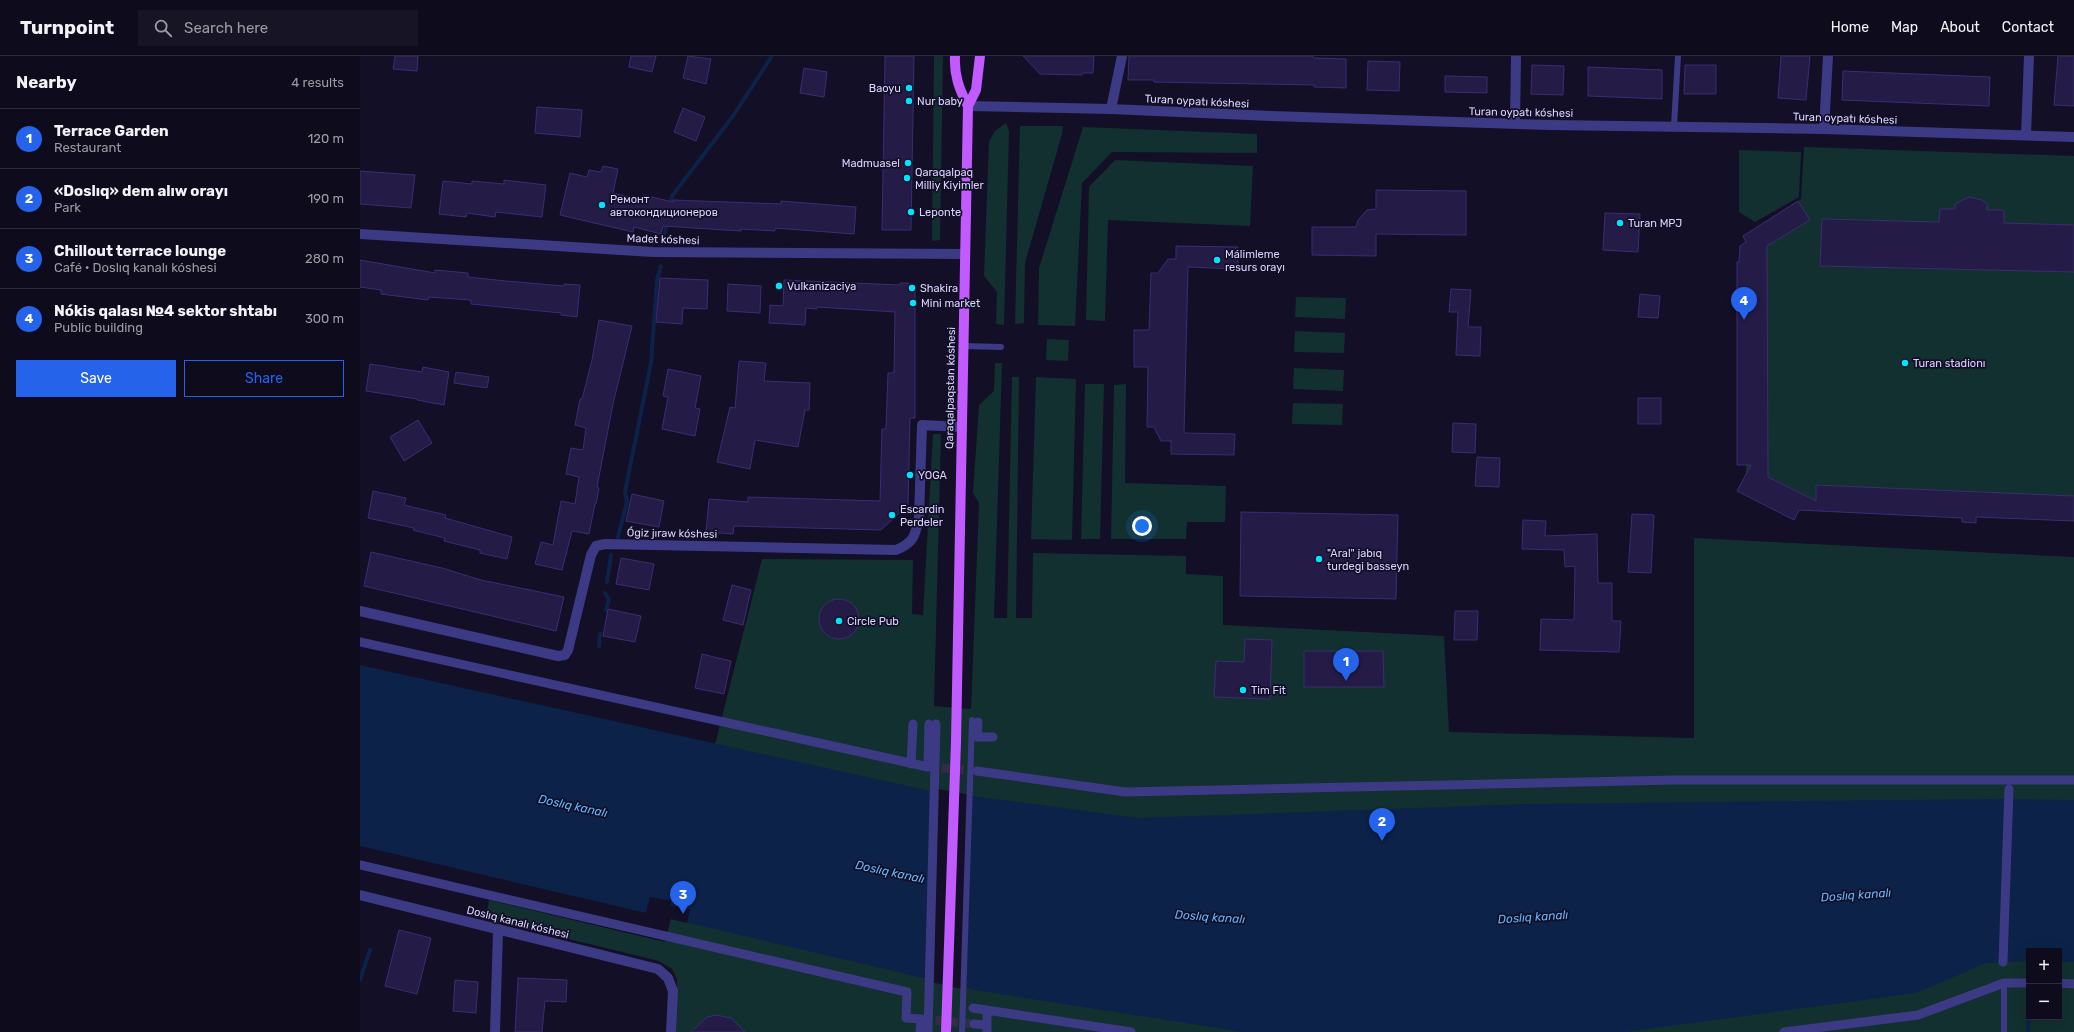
<!DOCTYPE html>
<html lang="en">
<head>
<meta charset="utf-8">
<style>
  :root { --surface:#0e0b1c; --page:#171425; --text:#f1f3f6; --muted:#9b9ba3; --line:#2e2b3b; --accent:#2563eb }
  body { margin:0; font-family:Rubik,sans-serif; background:var(--page); color:var(--text) }
  .controls { position:absolute; right:12px; bottom:12px; display:grid; overflow:hidden; border-radius:0px; box-shadow:0 4px 16px #0002 }
  .controls button { width:36px; height:36px; display:grid; place-items:center; padding:0; border:0; border-bottom:1px solid var(--line); background:var(--surface); color:var(--text); font:20px sans-serif }
  .you { position:absolute; left:782px; top:470px; width:14px; height:14px; margin:-10px; border:3px solid #fff; border-radius:50%; background:#1a73e8; box-shadow:0 0 0 6px #1a73e833 }
  .badge { display:grid; place-items:center; width:26px; height:26px; border-radius:50%; background:var(--accent); color:#fff; font-size:13px; font-weight:700 }
  .pin { position:absolute; translate:-50% -33px; filter:drop-shadow(0 1px 2px #0008) }
  .pin::after { content:''; position:absolute; top:21px; width:14px; height:12px; background:inherit; clip-path:polygon(0 0,100% 0,50% 100%) }
  .list { margin:0; padding:0; list-style:none }
  h2 { display:flex; justify-content:space-between; align-items:center; height:52px; margin:0; padding:0 16px; font-size:17px }
  h2 small { font-size:13px; font-weight:400; color:var(--muted) }
  .list li { display:grid; grid-template-columns:26px 1fr auto; gap:12px; align-items:center; box-sizing:border-box; height:60px; padding:0 16px; border-top:1px solid var(--line) }
  .list b { display:block; font-size:15px; white-space:nowrap }
  .list p { margin:0; font-size:13px; white-space:nowrap; color:var(--muted) }
  .list em { font-size:13px; font-style:normal; color:var(--muted) }
  .actions { display:flex; gap:8px; padding:12px 16px }
  .actions a { flex:1; padding:9px 0; border:1px solid var(--accent); border-radius:0px; text-align:center; font-size:14px; color:var(--accent) }
  .actions .main { background:var(--accent); color:#fff }
  .icon { flex:none; width:22px; height:22px; fill:none; stroke:currentColor; stroke-width:2; stroke-linecap:round; stroke-linejoin:round }
  .map { position:relative; flex:none; width:1714px; height:976px; overflow:hidden }
  header { display:flex; align-items:center; gap:24px; box-sizing:border-box; height:56px; padding:0 20px; background:var(--surface); border-bottom:1px solid var(--line) }
  header strong { font-size:19px }
  nav { display:flex; gap:22px; margin-inline-start:auto; font-size:14px }
  .search { width:280px; height:36px; background:var(--page); display:flex; align-items:center; gap:10px; box-sizing:border-box; padding:0 14px; border-radius:0px; color:var(--muted); font-size:15px }
  main { display:flex }
  aside { flex:1; background:var(--surface) }
  .map>svg:first-child { display:block }
  .green { fill:#12302f; fill-rule:evenodd }
  .water { fill:#0c2248 }
  .pier { fill:#130f26 }
  .lines { fill:none; stroke-linecap:round; stroke-linejoin:round }
  .stream { stroke:#0c2248; stroke-width:4 }
  .building { fill:#241b47; stroke:#3b2d73 }
  .pedestrian-tunnel { stroke:#312d47; stroke-width:9; stroke-dasharray:9 4.5; stroke-linecap:butt }
  .service { stroke:#3d3a85; stroke-width:6 }
  .pedestrian { stroke:#3d3a85; stroke-width:9 }
  .minor { stroke:#3d3a85; stroke-width:10 }
  .primary { stroke:#c25bff; stroke-width:10 }
  .service-bridge { stroke:#3d3a85; stroke-width:6 }
  .pedestrian-bridge { stroke:#3d3a85; stroke-width:9 }
  .primary-bridge { stroke:#c25bff; stroke-width:10 }
  .poi-dot { fill:#00e5ff; stroke:#130f26; stroke-width:1.5 }
  .labels { text-anchor:middle; stroke-width:3.5; stroke-linejoin:round; paint-order:stroke }
  .poi-label { font-size:11px; fill:#d9d4ff; stroke:#130f26; text-anchor:start }
  .street-label { font-size:11px; fill:#d9d4ff; stroke:#130f26 }
  .water-label { font-size:12px; font-style:italic; fill:#62b6ff; stroke:#130f26 }
</style>
</head>
<body>
<header>
<strong>Turnpoint</strong>
<div class="search"><svg class="icon" aria-label="search" viewBox="0 0 24 24"><circle cx="10" cy="10" r="6"/><path d="M15 15l6 6"/></svg>Search here</div>
<nav><a>Home</a><a>Map</a><a>About</a><a>Contact</a></nav>
</header>
<main>
<aside>
<h2>Nearby<small>4 results</small></h2>
<ul class="list">
<li><span class="badge">1</span><div><b>Terrace Garden</b><p>Restaurant</p></div><em>120 m</em></li>
<li><span class="badge">2</span><div><b>«Doslıq» dem alıw orayı</b><p>Park</p></div><em>190 m</em></li>
<li><span class="badge">3</span><div><b>Chillout terrace lounge</b><p>Café · Doslıq kanalı kóshesi</p></div><em>280 m</em></li>
<li><span class="badge">4</span><div><b>Nókis qalası №4 sektor shtabı</b><p>Public building</p></div><em>300 m</em></li>
</ul>
<div class="actions"><a class="main">Save</a><a>Share</a></div>
</aside>
<div class="map">
<svg width="1714" height="976" viewBox="0 0 1714 976">
  <rect width="100%" height="100%" fill="#130f26"/>
  <!-- green -->
  <path class="green" d="M574 0H583L580 184 572 185Z
    M646 67 649 75 644 269 636 268 637 236 624 220 629 85 635 75Z
    M660 70H703L702 78 665 207 664 267 655 268Z
    M723 71 897 78V97L752 96 722 127 715 270 678 269 679 212Z
    M1444 91 1714 100V465L1439 453 1434 464 1377 435 1386 418V409H1377V206H1379L1380 190 1386 186 1383 180 1441 143Z
    M1379 94 1441 96 1439 141 1395 166 1379 156Z
    M755 104 893 110 890 170 748 164 745 265 726 264 729 131Z
    M936 241 986 242 985 263 935 261Z
    M935 275 985 277 984 297 934 296Z
    M687 283 709 284 708 305 686 304Z
    M635 307H642L634 562H647L652 321H659L656 562H672L673 497 826 500V518L863 520V569L1084 580 1089 676 1334 682V482L1714 501V976H316L317 923 312 913 299 905 126 863 129 844 305 886 402 503 553 504 552 558 563 559 573 378H581L574 650 611 653 619 447 613 437 619 349 634 335ZM1669 895H1699V961H1669Z
    M934 312 984 314 983 335 933 333Z
    M676 321 716 323 712 484 671 483Z
    M725 328H744L740 483H721Z
    M766 328 765 427 866 430 865 466H827L826 483H751L754 329Z
    M933 347 983 348 982 369 932 368Z"/>
  <!-- water -->
  <path class="water" d="M0 609 566 734 779 762 1169 748 1635 743 1714 744V906H1699V895H1669V905L1626 907 1556 937 1265 976H883L615 934 0 790Z"/>
  <!-- pier -->
  <path class="pier" d="M572 732 612 739 606 934 567 925Z
    M290 841 311 845 310 850 330 854 327 867 286 857Z"/>
  <g class="lines">
    <!-- stream -->
    <path class="stream" d="M310 150 312 140 373 60 412 0
      M305 177 307 166
      M258 481 267 446 265 436 291 307 297 224 301 210
      M247 526 251 499
      M245 537 249 543 246 554
      M239 590 240 578
      M0 924 10 894
      M1668 976 1669 953"/>
  </g>
  <!-- building -->
  <path class="building" d="M35 0H58L57 15 33 13Z
    M271 0H296L292 16 269 11Z
    M328 0 351 3 346 28 323 22Z
    M525 0H554L551 174H522Z
    M663 0H734L733 17H722V19L680 18Z
    M769 0H953V2L986 3V32L954 31V29L794 26V24H768Z
    M1421 0H1450L1446 44 1418 42Z
    M1698 0H1714V50L1694 49Z
    M1008 5 1040 6 1039 35 1007 34Z
    M1172 9 1204 10 1203 39 1171 38Z
    M1325 9H1356V38H1324Z
    M1228 11 1302 14V43L1228 40Z
    M444 12 467 16 464 41 440 37Z
    M1483 15 1630 21 1629 50 1482 44Z
    M1085 20 1127 21V37L1085 36Z
    M177 51 222 54 220 81 175 77Z
    M323 52 345 61 336 85 314 76Z
    M243 110 258 113 253 137 282 144 283 139 313 146V144L421 148V145L496 151 494 178 415 172V175L381 173V175L303 170 301 178 274 171 273 176 200 159 210 117 227 121 229 114 241 116Z
    M0 115 55 119 51 152 0 148Z
    M144 124 186 129 182 161 136 156 135 161 107 157 106 161 79 158 83 125 112 128V125L144 128Z
    M1016 134 1106 135V179L1016 178V200L952 199V171H996L998 164 1007 154 1016 153Z
    M1609 141 1622 144 1627 148V154H1644V167L1714 169V216L1460 210 1462 163 1579 166 1580 153H1595V148Z
    M1438 145 1450 164 1407 190 1408 421 1456 445V429L1714 440V465L1616 461V467L1602 466V462L1439 454 1434 464 1377 435 1391 409H1377V206H1379L1380 190 1386 186 1383 180Z
    M1245 157 1280 158 1278 196 1243 194Z
    M816 190 878 191V213L828 211 824 377 875 378 874 399 811 398V385H801L794 371H787L788 311H774V274H789L791 217H798L808 203H816Z
    M0 204 75 217V214L108 217V221L146 225 204 230V228L220 229 217 261 201 259V257L111 248V244L69 241 68 244 21 238V234L0 231Z
    M300 222 348 224 347 253 323 252 322 268 296 266Z
    M424 224 540 229V227H548L555 233V362H550L548 449 521 474 374 470 373 478 346 476 349 443 388 446V441L520 445 522 373H526L528 317H534L535 256 457 251V253L446 252 445 269 409 267 410 249 423 250Z
    M368 228 401 230 400 257 367 255Z
    M1091 233 1111 234 1108 271H1121L1120 300 1096 299 1098 256H1089Z
    M1280 238 1300 240 1298 262 1278 261Z
    M239 264 272 270 253 348 237 431 239 432 236 448H235L229 478 212 475 202 514 175 508 181 486 193 489 201 445 215 448 219 421 206 418 211 392 223 394 226 372 215 369 220 343H222L232 304Z
    M379 305 406 307 404 325 450 327 449 354H445L438 391 395 384 390 413 357 406 370 351 375 352Z
    M10 308 62 316 63 311 89 316 84 349 57 344V343L6 335Z
    M308 313 341 320 335 352 340 353 335 380 302 373 308 341 303 340Z
    M96 316 129 321 127 332 94 327Z
    M1278 342H1301V368H1278Z
    M58 364 72 387 44 405 30 381Z
    M1093 367 1116 368 1115 397 1092 396Z
    M1117 401 1140 402 1139 431 1115 430Z
    M13 435 46 442 44 449 86 459 85 462 152 481 147 503 120 497V494L84 485 85 482 53 474 54 472 8 462Z
    M272 438 304 445 299 471 266 465Z
    M881 456 1038 459 1036 543 880 540Z
    M1272 458 1294 459 1291 517 1268 516Z
    M1163 464 1186 465 1185 480 1237 478 1238 527H1252V565H1261L1259 596 1180 594 1181 563 1214 564 1215 510 1205 511 1204 494 1162 493Z
    M11 496 82 512 121 524 204 541 196 575 4 530Z
    M261 502 294 508 289 534 256 528Z
    M372 529 391 534 383 569 363 564Z
    M459 563a20 20 0 1 1 40 0a20 20 0 1 1-40 0Z
    M248 553 281 560 275 586 243 580Z
    M1095 555H1118L1117 584H1094Z
    M885 583 912 584 910 643 854 641 856 605 884 606Z
    M944 595H1023L1024 631H944Z
    M342 598 371 605 364 638 335 632Z
    M39 874 71 882 57 938 25 930Z
    M158 922 207 924 206 946 185 945 182 976H155Z
    M95 924 118 926 116 957 93 955Z
    M356 959 371 962 385 976H331L347 961Z"/>
  <g class="lines">
    <!-- pedestrian-tunnel -->
    <path class="pedestrian-tunnel" d="M568 711 617 715
      M562 963 614 968"/>
    <!-- service -->
    <path class="service" d="M1314 70 1318 0
      M603 290 641 291
      M1644 976V927"/>
    <!-- pedestrian -->
    <path class="pedestrian" d="M0 586 568 711 569 668
      M618 666 617 681H633
      M551 708 553 668
      M617 715 765 736 1315 724H1714
      M0 809 547 936 546 962 561 963 560 976
      M1643 906 1649 733
      M1699 927 1714 928
      M613 952 771 976
      M614 968 627 969
      M627 976V954
      M1424 976 1558 959 1644 927H1669"/>
    <!-- minor -->
    <path class="minor" d="M608 50 751 53 911 60 1191 69 1464 73 1714 81
      M751 53 762 0
      M1155 68 1156 0
      M1464 73 1468 0
      M1666 79 1669 0
      M0 178 293 196 605 198
      M0 555 198 600 205 599 208 594 231 499 236 490 245 488 536 494C553 487 555 481 559 462L562 369 602 371
      M0 839 298 913 308 922 313 935 311 976
      M135 976 138 874"/>
    <!-- primary -->
    <path class="primary" d="M595 0C594 19 599 33 608 50
      M596 686 608 50 616 34 620 0"/>
    <!-- service-bridge -->
    <path class="service-bridge" d="M602 976 612 664"/>
    <!-- pedestrian-bridge -->
    <path class="pedestrian-bridge" d="M568 976 576 668"/>
    <!-- primary-bridge -->
    <path class="primary-bridge" d="M586 976 596 686"/>
  </g>
  <!-- markers -->
  <g class="poi-dot">
    <circle cx="549" cy="32" r="4"/>
    <circle cx="549" cy="45" r="4"/>
    <circle cx="548" cy="107" r="4"/>
    <circle cx="547" cy="122" r="4"/>
    <circle cx="242" cy="149" r="4"/>
    <circle cx="551" cy="156" r="4"/>
    <circle cx="1260" cy="167" r="4"/>
    <circle cx="857" cy="204" r="4"/>
    <circle cx="419" cy="230" r="4"/>
    <circle cx="552" cy="232" r="4"/>
    <circle cx="553" cy="247" r="4"/>
    <circle cx="1545" cy="307" r="4"/>
    <circle cx="550" cy="419" r="4"/>
    <circle cx="532" cy="459" r="4"/>
    <circle cx="959" cy="503" r="4"/>
    <circle cx="479" cy="565" r="4"/>
    <circle cx="883" cy="634" r="4"/>
  </g>
  <g class="labels">
    <!-- poi labels -->
    <g class="poi-label">
      <text x="541" y="36" text-anchor="end">Baoyu</text>
      <text x="557" y="49">Nur baby</text>
      <text x="540" y="111" text-anchor="end">Madmuasel</text>
      <text x="555" y="120">Qaraqalpaq<tspan x="555" dy="13">Milliy Kiyimler</tspan></text>
      <text x="250" y="147">Ремонт<tspan x="250" dy="13">автокондиционеров</tspan></text>
      <text x="559" y="160">Leponte</text>
      <text x="1268" y="171">Turan MPJ</text>
      <text x="865" y="202">Málimleme<tspan x="865" dy="13">resurs orayı</tspan></text>
      <text x="427" y="234">Vulkanizaciya</text>
      <text x="560" y="236">Shakira</text>
      <text x="561" y="251">Mini market</text>
      <text x="1553" y="311">Turan stadionı</text>
      <text x="558" y="423">YOGA</text>
      <text x="540" y="457">Escardin<tspan x="540" dy="13">Perdeler</tspan></text>
      <text x="967" y="501">"Aral" jabıq<tspan x="967" dy="13">turdegi basseyn</tspan></text>
      <text x="487" y="569">Circle Pub</text>
      <text x="891" y="638">Tim Fit</text>
    </g>
    <!-- street labels -->
    <g class="street-label">
      <text transform="translate(837 45) rotate(3)" y="4">Turan oypatı kóshesi</text>
      <text transform="translate(1161 56) rotate(1)" y="4">Turan oypatı kóshesi</text>
      <text transform="translate(1485 62) rotate(2)" y="4">Turan oypatı kóshesi</text>
      <text transform="translate(303 183) rotate(2)" y="4">Madet kóshesi</text>
      <text transform="translate(590 332) rotate(-89)" y="4">Qaraqalpaqstan kóshesi</text>
      <text transform="translate(312 477) rotate(1)" y="4">Ógiz jıraw kóshesi</text>
      <text transform="translate(158 866) rotate(14)" y="4">Doslıq kanalı kóshesi</text>
    </g>
    <!-- water labels -->
    <g class="water-label">
      <text transform="translate(213 750) rotate(12)" y="4">Doslıq kanalı</text>
      <text transform="translate(530 816) rotate(12)" y="4">Doslıq kanalı</text>
      <text transform="translate(1496 839) rotate(-4)" y="4">Doslıq kanalı</text>
      <text transform="translate(850 861) rotate(4)" y="4">Doslıq kanalı</text>
      <text transform="translate(1173 861) rotate(-4)" y="4">Doslıq kanalı</text>
    </g>
  </g>
</svg>
<div class="controls">
<button>+</button>
<button>−</button>
</div>
<div class="you"></div>
<div class="pin badge" style="left:986px;top:625px">1</div>
<div class="pin badge" style="left:1022px;top:785px">2</div>
<div class="pin badge" style="left:323px;top:858px">3</div>
<div class="pin badge" style="left:1384px;top:264px">4</div>
</div>
</main>
</body>
</html>
